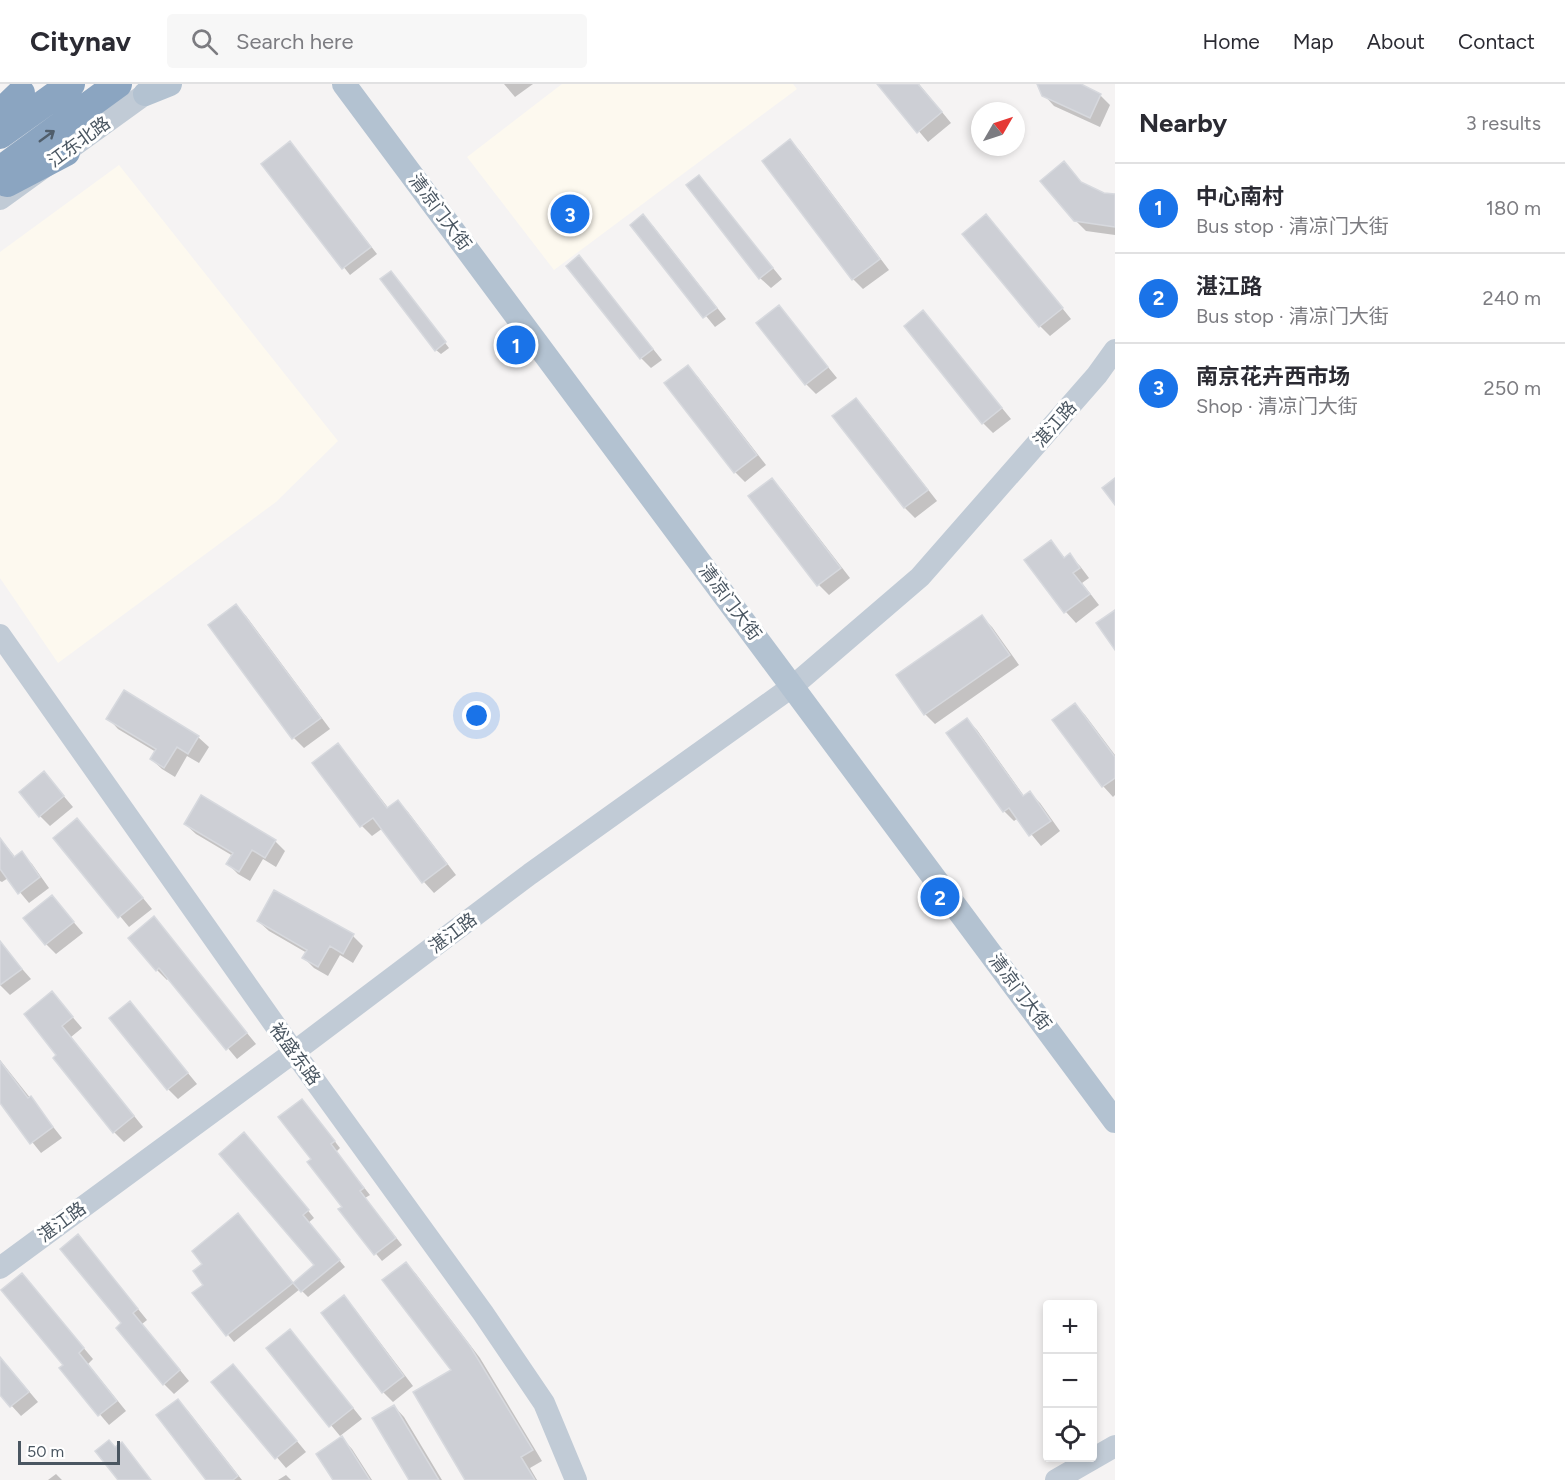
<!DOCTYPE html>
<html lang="en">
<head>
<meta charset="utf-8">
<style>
  :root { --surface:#fff; --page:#f7f7f7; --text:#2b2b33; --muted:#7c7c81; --line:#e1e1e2; --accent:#1a73e8 }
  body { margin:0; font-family:Figtree,"Noto Sans SC",sans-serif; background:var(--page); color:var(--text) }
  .controls { position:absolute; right:18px; bottom:18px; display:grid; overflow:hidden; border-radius:6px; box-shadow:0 3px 9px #0003 }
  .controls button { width:54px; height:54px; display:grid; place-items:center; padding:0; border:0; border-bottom:2px solid var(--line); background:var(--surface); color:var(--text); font:30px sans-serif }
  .compass { position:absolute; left:971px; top:18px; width:54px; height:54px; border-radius:50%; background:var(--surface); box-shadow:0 3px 9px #0003; rotate:51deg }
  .scale { position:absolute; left:18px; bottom:15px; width:102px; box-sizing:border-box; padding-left:6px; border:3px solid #4a5661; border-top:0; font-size:16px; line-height:21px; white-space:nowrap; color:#4a5661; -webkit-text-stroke:4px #fff; paint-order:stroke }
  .you { position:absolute; left:477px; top:632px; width:21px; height:21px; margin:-15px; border:4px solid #fff; border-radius:50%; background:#1a73e8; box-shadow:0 0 0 9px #1a73e833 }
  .badge { display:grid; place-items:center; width:39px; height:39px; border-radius:50%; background:var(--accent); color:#fff; font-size:20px; font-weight:700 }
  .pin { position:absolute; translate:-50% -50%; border:3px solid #fff; box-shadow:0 2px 6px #0006 }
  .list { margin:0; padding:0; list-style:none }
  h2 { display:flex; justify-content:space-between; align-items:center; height:78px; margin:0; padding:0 24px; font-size:26px }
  h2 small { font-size:20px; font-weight:400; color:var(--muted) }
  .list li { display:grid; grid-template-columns:39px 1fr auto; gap:18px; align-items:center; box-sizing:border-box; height:90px; padding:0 24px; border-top:2px solid var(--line) }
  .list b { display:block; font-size:22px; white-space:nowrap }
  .list p { margin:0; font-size:20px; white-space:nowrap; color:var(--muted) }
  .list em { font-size:20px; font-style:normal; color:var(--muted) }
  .icon { flex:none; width:33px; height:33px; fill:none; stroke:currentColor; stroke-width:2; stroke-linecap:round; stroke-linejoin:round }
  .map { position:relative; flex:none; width:1115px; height:1396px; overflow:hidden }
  header { display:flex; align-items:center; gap:36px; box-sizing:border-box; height:84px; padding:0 30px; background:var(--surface); border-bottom:2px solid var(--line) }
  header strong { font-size:28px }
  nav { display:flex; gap:33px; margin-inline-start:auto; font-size:21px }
  .search { width:420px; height:54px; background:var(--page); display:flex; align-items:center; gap:15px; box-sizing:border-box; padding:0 21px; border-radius:6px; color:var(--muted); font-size:22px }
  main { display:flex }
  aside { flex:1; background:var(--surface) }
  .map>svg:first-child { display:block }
  .commercial { fill:#fdf9ef }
  .shadow { fill:#0003 }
  .building { fill:#cdcfd5; stroke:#d7d9de; stroke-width:1.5 }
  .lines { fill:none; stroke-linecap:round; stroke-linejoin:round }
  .secondary { stroke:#c1cbd6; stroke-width:22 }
  .primary { stroke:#b3c2d1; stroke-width:24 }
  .highway { stroke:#8ba5c1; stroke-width:28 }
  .oneway { stroke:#505e6b }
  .labels { text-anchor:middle; stroke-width:6; stroke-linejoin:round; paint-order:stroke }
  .street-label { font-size:18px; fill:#4a5661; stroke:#fff }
</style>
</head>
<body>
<header>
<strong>Citynav</strong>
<div class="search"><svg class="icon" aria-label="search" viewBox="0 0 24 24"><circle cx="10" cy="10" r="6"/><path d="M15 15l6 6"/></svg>Search here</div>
<nav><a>Home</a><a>Map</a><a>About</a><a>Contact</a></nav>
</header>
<main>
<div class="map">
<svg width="1115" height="1396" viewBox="0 0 1115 1396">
  <rect width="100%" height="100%" fill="#f5f3f3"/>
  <!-- commercial -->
  <path class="commercial" d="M562 0H793L797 5 554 186 467 73Z
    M119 81 338 357 276 418 58 579 0 494V168Z"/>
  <!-- shadow -->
  <path class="shadow" d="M504 0H533L515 13Z
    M879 0H919L951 39 928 58Z
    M1039 0H1077L1100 11 1110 21 1100 43 1054 22 1044 11Z
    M790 57 800 67 889 186 863 205 853 195Z
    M296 66 377 170 350 191 263 80Z
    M699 93 782 195 771 204 760 194Z
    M1083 101 1103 110 1115 112V151L1086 147 1075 136Z
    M632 141 653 142 726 235 715 243Z
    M996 142 1071 235 1050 252 1040 242Z
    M579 173 662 276 651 284 641 274Z
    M395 193 449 264 441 270 436 266Z
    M779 223 837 294 816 310 806 300Z
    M923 228 1011 335 993 349 983 339Z
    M688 283 698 293 766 381 745 398 735 388Z
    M856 316 866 326 937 417 915 434 905 424 834 333Z
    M772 396 782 406 850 494 829 511 819 501 750 412Z
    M1051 458 1065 474 1069 471 1080 482 1089 494 1082 499 1099 521 1076 539 1066 528 1026 477Z
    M236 522 246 532 330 645 304 664 294 654Z
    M982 533 992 543 1019 581 935 640 925 630 898 592Z
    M124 608 198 653 209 663 199 679 187 672 175 693 162 685 151 675 156 668 118 645 108 634Z
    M1075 621 1085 631 1115 671V711L1113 713 1103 702 1054 637Z
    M967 636 977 646 1024 712 1030 709 1040 719 1060 747 1041 762 1018 734 1014 737 1004 727Z
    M338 661 348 672 389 725 398 718 408 728 456 791 434 809 424 798 383 744 372 752 362 742 314 679Z
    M44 689 73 723 50 742 40 732Z
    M185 740 275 757 285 767 276 783 263 775 250 797 238 790 228 780 233 772 196 750Z
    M87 746 152 825 129 843 55 754Z
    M0 754 16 774 21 769 32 780 49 804 29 819 8 794 2 798 0 797Z
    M52 813 83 849 56 870 46 860Z
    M153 834 256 960 237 975 169 894 167 896 157 886Z
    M258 837 353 852 363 862 353 879 340 871 328 892 314 884 304 874 307 869 269 847Z
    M2 862 31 895 10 911 0 901V863Z
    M52 909 82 944 71 953 143 1043 124 1058 114 1048 58 972Z
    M130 919 197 1000 178 1015 168 1005Z
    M0 976 62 1054 41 1069 0 1018Z
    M309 1024 340 1064 336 1068 370 1111 365 1114 402 1161 382 1177 340 1126 344 1123 313 1075Z
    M251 1056 314 1134 308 1139 345 1183 308 1213 300 1205 234 1258 194 1210 205 1201 244 1137 294 1200 316 1181Z
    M88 1163 147 1236 142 1240 189 1297 174 1310 164 1300 123 1240Z
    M406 1180 416 1190 480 1274 542 1377 530 1384 537 1396H467L453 1286Z
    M22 1191 93 1275 88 1280 126 1327 109 1341 61 1285 65 1281Z
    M344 1213 354 1224 413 1302 393 1318 383 1308Z
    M300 1258 362 1335 340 1352 268 1265Z
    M0 1273 38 1318 21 1332 0 1309Z
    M243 1292 306 1368 286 1384 213 1298Z
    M178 1317 188 1327 242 1396H208Z
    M394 1322 404 1333 442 1396H412Z
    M342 1354 352 1365 372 1396H335Z
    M56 1390 62 1396H48Z
    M286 1391 291 1396H278Z"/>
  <!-- building -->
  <path class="building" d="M877 0H918L942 28 917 49Z
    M1037 0H1081L1101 10 1090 34 1042 12Z
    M790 55 880 175 852 196 762 77Z
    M290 57 371 163 342 185 261 80Z
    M1064 77 1081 98 1104 109 1115 110V143L1074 137 1040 97Z
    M699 91 773 184 759 195 686 101Z
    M643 130 717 224 703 234 630 141Z
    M986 130 1063 224 1039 243 962 150Z
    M579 171 653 265 640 275 566 182Z
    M391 187 446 258 435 267 380 195Z
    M779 221 828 283 805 301 756 239Z
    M923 226 1002 324 982 340 904 242Z
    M688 281 757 371 734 389 664 299Z
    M856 314 928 406 904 424 832 332Z
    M772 394 841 484 817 502 748 412Z
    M1115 394V421L1102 404Z
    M1051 456 1064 474 1070 469 1080 484 1073 489 1090 510 1064 529 1024 476Z
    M236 520 321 634 292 655 208 541Z
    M1115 526V566L1096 539Z
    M982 531 1010 571 924 631 896 591Z
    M124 606 199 652 188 670 177 663 164 684 150 675 156 665 106 635Z
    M1075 619 1115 673V694L1102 703 1052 636Z
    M967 634 1023 712 1030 707 1051 737 1029 752 1009 724 1003 728 946 649Z
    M338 659 387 724 398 716 447 780 422 799 373 734 360 743 312 679Z
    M44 687 64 712 39 733 19 708Z
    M201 711 276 756 265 774 252 766 239 788 226 780 233 769 184 740Z
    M77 734 143 814 118 834 53 754Z
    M0 754 14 773 22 767 40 793 18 810 0 785Z
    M274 806 354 850 343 870 330 862 318 883 302 874 307 866 257 837Z
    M52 811 74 838 45 861 23 834Z
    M154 832 247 949 226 966 159 884 156 887 128 854Z
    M0 857 22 885 0 901Z
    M52 907 73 933 62 942 134 1032 113 1049 53 974 56 971 24 930Z
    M130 917 188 989 167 1006 109 934Z
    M0 977 28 1014 31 1012 53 1043 30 1060 0 1019Z
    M302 1015 335 1057 331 1060 364 1104 360 1107 396 1154 374 1171 338 1125 342 1123 307 1078 311 1075 278 1033Z
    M244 1048 309 1126 303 1131 340 1176 301 1208 293 1199 314 1181 219 1070Z
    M238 1129 293 1199 226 1252 192 1209 203 1201 193 1187 202 1180 192 1167Z
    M78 1150 138 1225 133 1229 180 1286 163 1301 116 1244 121 1239 60 1165Z
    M406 1178 470 1262 533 1366 521 1373 535 1396H465L413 1308 451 1286 382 1196Z
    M22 1189 84 1264 79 1269 117 1317 98 1332 59 1284 63 1281 1 1206Z
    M344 1211 404 1292 382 1309 321 1229Z
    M290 1245 353 1324 329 1343 266 1264Z
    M0 1273 29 1308 10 1323 0 1311Z
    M233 1280 297 1357 275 1375 211 1298Z
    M178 1315 238 1392 233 1396H206L156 1331Z
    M394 1321 439 1396H409L372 1334Z
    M342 1352 370 1396H333L316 1370Z
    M109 1356 115 1363 122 1358 151 1396H118L95 1367Z"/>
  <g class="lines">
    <!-- secondary -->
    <path class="secondary" d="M0 115 159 0
      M0 551 294 968 483 1229 544 1319 576 1396
      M0 1184 294 968 530 790 793 602 920 493 1097 291 1115 266
      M1056 1396 1115 1362"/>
    <!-- primary -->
    <path class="primary" d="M344 0 1115 1037
      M145 10 170 0"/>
    <!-- highway -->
    <path class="highway" d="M0 29 21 9
      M0 51 71 0
      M0 86 118 0
      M7 99 66 68"/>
  </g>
  <!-- one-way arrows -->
  <defs><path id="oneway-shaft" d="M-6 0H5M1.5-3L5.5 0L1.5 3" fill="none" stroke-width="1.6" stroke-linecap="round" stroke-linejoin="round" transform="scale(1.5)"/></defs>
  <use class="oneway" href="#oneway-shaft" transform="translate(47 52) rotate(-36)"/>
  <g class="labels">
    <!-- street labels -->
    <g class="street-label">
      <text transform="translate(79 58) rotate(-36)" y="6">江东北路</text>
      <text transform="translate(440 128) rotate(53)" y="6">清凉门大街</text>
      <text transform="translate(1055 340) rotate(-49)" y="6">湛江路</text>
      <text transform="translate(730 518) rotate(53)" y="6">清凉门大街</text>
      <text transform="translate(453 849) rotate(-37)" y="6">湛江路</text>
      <text transform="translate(1020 908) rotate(53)" y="6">清凉门大街</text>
      <text transform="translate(295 970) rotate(54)" y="6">裕盛东路</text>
      <text transform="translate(62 1138) rotate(-36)" y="6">湛江路</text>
    </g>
  </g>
</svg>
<div class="controls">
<button>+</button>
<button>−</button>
<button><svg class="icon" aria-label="locate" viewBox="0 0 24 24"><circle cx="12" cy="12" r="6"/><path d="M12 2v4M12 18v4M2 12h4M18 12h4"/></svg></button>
</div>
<svg class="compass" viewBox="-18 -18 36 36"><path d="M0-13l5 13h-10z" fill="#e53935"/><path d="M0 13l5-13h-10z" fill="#7c7c81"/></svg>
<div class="scale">50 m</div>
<div class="you"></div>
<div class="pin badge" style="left:516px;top:261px">1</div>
<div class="pin badge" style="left:940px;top:813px">2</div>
<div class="pin badge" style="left:570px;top:130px">3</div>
</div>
<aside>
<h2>Nearby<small>3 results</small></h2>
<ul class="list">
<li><span class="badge">1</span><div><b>中心南村</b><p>Bus stop · 清凉门大街</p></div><em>180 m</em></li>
<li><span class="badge">2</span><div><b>湛江路</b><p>Bus stop · 清凉门大街</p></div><em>240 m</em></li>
<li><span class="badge">3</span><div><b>南京花卉西市场</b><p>Shop · 清凉门大街</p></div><em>250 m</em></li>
</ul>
</aside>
</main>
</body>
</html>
